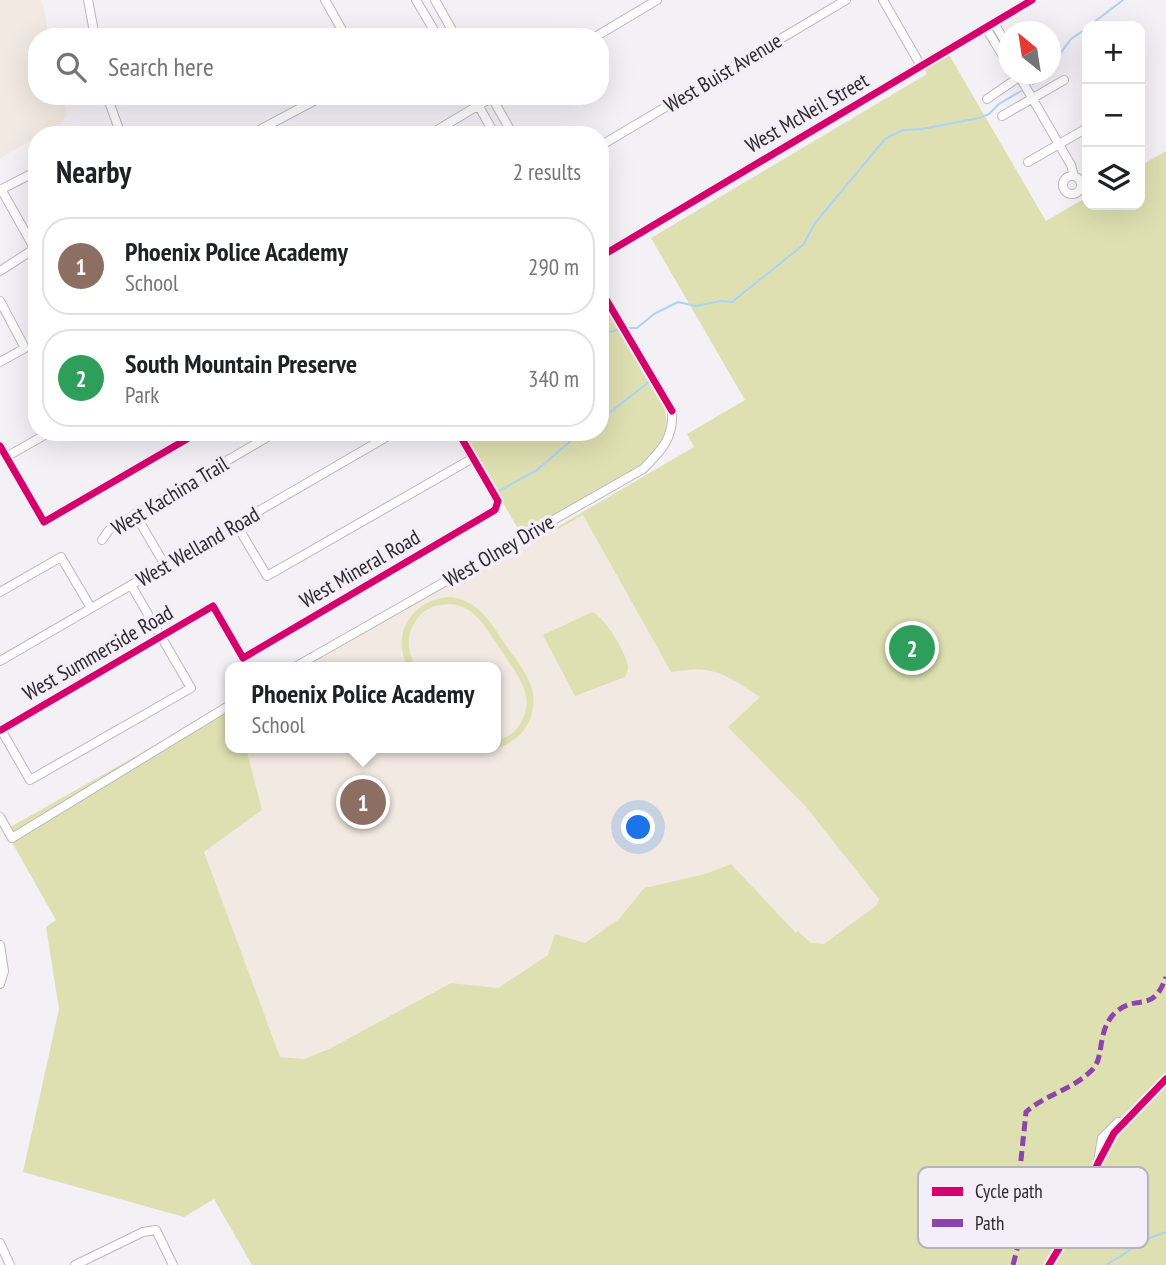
<!DOCTYPE html>
<html lang="en">
<head>
<meta charset="utf-8">
<style>
  :root { --surface:#fff; --page:#f6f6f6; --text:#202124; --muted:#757577; --line:#e0e0e0; --accent:#0b8043 }
  body { margin:0; font-family:"PT Sans Narrow",sans-serif; background:var(--page); color:var(--text) }
  .controls { position:absolute; right:21px; top:21px; display:grid; overflow:hidden; border-radius:14px; box-shadow:0 7px 28px #0002 }
  .controls button { width:63px; height:63px; display:grid; place-items:center; padding:0; border:0; border-bottom:2px solid var(--line); background:var(--surface); color:var(--text); font:35px sans-serif }
  .compass { position:absolute; left:998px; top:21px; width:63px; height:63px; border-radius:50%; background:var(--surface); box-shadow:0 7px 28px #0002; rotate:330deg }
  .you { position:absolute; left:639px; top:828px; width:24px; height:24px; margin:-18px; border:5px solid #fff; border-radius:50%; background:#1a73e8; box-shadow:0 0 0 10px #1a73e833 }
  .badge { display:grid; place-items:center; width:46px; height:46px; border-radius:50%; background:var(--accent); color:#fff; font-size:23px; font-weight:700 }
  .pin { position:absolute; translate:-50% -50%; border:4px solid #fff; box-shadow:0 2px 7px #0006 }
  .popup { position:absolute; left:225px; top:662px; width:276px; height:91px; box-sizing:border-box; display:grid; place-content:center; border-radius:14px; background:var(--surface); filter:drop-shadow(0 2px 5px #0005); font-size:23px; white-space:nowrap; color:var(--muted) }
  .popup b { font-size:26px; color:var(--text) }
  .popup::after { content:''; position:absolute; left:50%; top:100%; margin-left:-14px; border:14px solid transparent; border-top-color:var(--surface) }
  .list { margin:0; padding:0; list-style:none }
  h2 { display:flex; justify-content:space-between; align-items:center; height:91px; margin:0; padding:0 28px; font-size:30px }
  h2 small { font-size:23px; font-weight:400; color:var(--muted) }
  .list li { display:grid; grid-template-columns:46px 1fr auto; gap:21px; align-items:center; box-sizing:border-box; height:98px; margin:0 14px 14px; padding:0 14px; border:2px solid var(--line); border-radius:28px }
  .list b { display:block; font-size:26px; white-space:nowrap }
  .list p { margin:0; font-size:23px; white-space:nowrap; color:var(--muted) }
  .list em { font-size:23px; font-style:normal; color:var(--muted) }
  .icon { flex:none; width:38px; height:38px; fill:none; stroke:currentColor; stroke-width:2; stroke-linecap:round; stroke-linejoin:round }
  .map { position:relative; flex:none; width:1166px; height:1265px; overflow:hidden }
  .search { position:absolute; background:var(--surface); box-shadow:0 7px 28px #0002; left:28px; top:28px; width:581px; height:77px; display:flex; align-items:center; gap:18px; box-sizing:border-box; padding:0 24px; border-radius:28px; color:var(--muted); font-size:26px }
  .panel { position:absolute; background:var(--surface); box-shadow:0 7px 28px #0002; left:28px; top:126px; width:581px; height:315px; border-radius:28px }
  .map>svg:first-child { display:block }
  .education { fill:#f2eae2 }
  .green { fill:#dee0b2 }
  .lines { fill:none; stroke-linecap:round; stroke-linejoin:round }
  .stream { stroke:#abd3f8; stroke-width:2 }
  .minor-casing { stroke:#bab8bc; stroke-width:10 }
  .minor { stroke:#fdfdfe; stroke-width:8 }
  .quiet { stroke:#8e44ad; stroke-width:5; stroke-dasharray:10 5; stroke-linecap:butt }
  .cycleway-casing { stroke:#f3eef8; stroke-width:11 }
  .cycleway { stroke:#d6006c; stroke-width:7 }
  .labels { text-anchor:middle; stroke-width:7; stroke-linejoin:round; paint-order:stroke }
  .street-label { font-size:21px; fill:#2b292d; stroke:#f3eef8 }
  .key { fill:#f3eef8; stroke:#b7b3bb; stroke-width:2 }
  .key-label { font-size:19px; fill:#2b292d }
</style>
</head>
<body>
<div class="map">
<svg width="1166" height="1265" viewBox="0 0 1166 1265">
  <rect width="100%" height="100%" fill="#f3f0f6"/>
  <!-- education -->
  <path class="education" d="M0 0H42L49 37H37V96H63L67 115 58 127 37 135V137L0 158Z
    M583 515 671 672 691 669 724 673 760 697 728 727 806 807 882 903 817 955 731 864 705 874 644 888 619 919 585 943 548 955 498 988 451 983 329 1049 304 1059 279 1057 204 852 262 810 246 748H496V667H302L520 541 524 548Z"/>
  <!-- green -->
  <path class="green" d="M948 53 1046 221 1087 197V205H1140V166L1166 151V1265H252L214 1199 184 1217 23 1172 59 1009 46 927 56 920 5 830 230 703 224 712 230 716V748H246L262 810 204 852 280 1057 304 1059 329 1049 451 983 498 988 548 955 555 934 585 943 619 919 644 888 705 874 731 864 796 933 798 931 811 943 824 944 877 905 879 899 806 807 728 727 760 697C727 675 713 664 671 672L583 515 524 548 520 542 521 539 528 544 694 447 687 434 745 400 651 238 927 74 923 67Z
    M600 298 664 407C671 430 662 450 643 464L521 534 462 432H600Z
    M452 597C481 602 492 625 507 647 516 660 528 674 532 689 539 716 522 742 496 748V741C507 738 516 732 521 722 537 696 515 672 501 650 486 628 472 599 441 605 430 606 421 612 415 622 405 637 408 653 416 667H408C389 633 415 597 452 597Z
    M592 612C604 616 626 652 628 666 628 671 627 672 625 677L575 696 543 635Z"/>
  <g class="lines">
    <!-- stream -->
    <path class="stream" d="M1089 26 1123 0
      M1050 67 1071 39 1087 28
      M1033 84 1044 74
      M626 328H637L654 314 678 302 696 306 721 301 732 302 803 245 815 223 885 139 903 130 922 129 979 118 989 114 999 104 1021 91
      M600 335 620 329
      M600 420 649 382
      M497 492 537 470 581 432
      M1106 1265 1147 1239 1166 1232"/>
    <defs>
      <path id="minor" d="M88 0 95 37
        M325 0 346 37
        M416 0 438 37
        M435 0 456 37
        M883 0 921 66
        M994 23 1009 48
        M986 28 1009 66
        M595 37 657 0
        M1013 74 1021 79 1071 165 1074 176
        M107 96 121 135
        M473 96 495 135
        M491 96 513 135
        M987 99 1022 75 1030 74
        M1002 116 1064 80
        M250 135 323 96
        M429 135 494 96
        M600 146 846 0
        M1028 162 1087 128
        M1063 185a9 9 0 1 1 18 0a9 9 0 1 1-18 0Z
        M1 189 37 253
        M0 190 37 171
        M600 257 1032 0
        M0 271 34 249
        M0 301 25 348 0 362
        M0 446 44 522 199 432
        M6 457 50 432
        M135 514 165 565
        M236 524 267 576 473 458
        M102 540 109 530 276 432
        M0 592 61 557 91 608
        M0 661 395 432
        M295 667 643 469C661 451 674 438 672 411L600 289
        M0 728 30 780 191 688 131 585
        M1 730 213 606 243 658 495 510 498 501 458 432
        M0 817 12 838 230 705
        M0 945 4 971 0 984
        M1098 1162 1102 1138 1118 1122
        M0 1243 10 1265
        M75 1265 143 1232 156 1230 173 1265
        M1049 1265 1073 1225 1098 1163 1114 1133 1166 1079"/>
    </defs>
    <!-- minor casing -->
    <use href="#minor" class="minor-casing"/>
    <!-- minor -->
    <use href="#minor" class="minor"/>
    <!-- quiet -->
    <path class="quiet" d="M1013 1265 1020 1238 1019 1179 1026 1112C1046 1094 1073 1090 1093 1069 1105 1056 1096 1029 1117 1011 1138 994 1153 1014 1166 977"/>
    <defs>
      <path id="cycleway" d="M600 257 1032 0
        M600 289 672 411
        M0 446 44 522 199 432
        M1 730 213 606 243 658 495 510 498 501 458 432
        M1049 1265 1073 1225 1098 1163 1114 1133 1166 1079"/>
    </defs>
    <!-- cycleway casing -->
    <use href="#cycleway" class="cycleway-casing"/>
    <!-- cycleway -->
    <use href="#cycleway" class="cycleway"/>
  </g>
  <g class="labels">
    <!-- street labels -->
    <g class="street-label">
      <text transform="translate(723 73) rotate(-31)" y="7">West Buist Avenue</text>
      <text transform="translate(807 113) rotate(-30)" y="7">West McNeil Street</text>
      <text transform="translate(170 496) rotate(-31)" y="7">West Kachina Trail</text>
      <text transform="translate(198 547) rotate(-30)" y="7">West Welland Road</text>
      <text transform="translate(499 551) rotate(-30)" y="7">West Olney Drive</text>
      <text transform="translate(360 569) rotate(-30)" y="7">West Mineral Road</text>
      <text transform="translate(98 653) rotate(-30)" y="7">West Summerside Road</text>
    </g>
  </g>
  <!-- legend -->
  <rect x="918" y="1167" width="230" height="81" rx="10" class="key"/>
  <rect x="932" y="1187" width="31" height="9" fill="#d6006c"/>
  <rect x="932" y="1219" width="31" height="8" fill="#8e44ad"/>
  <g class="key-label">
    <text x="975" y="1198">Cycle path</text>
    <text x="975" y="1230">Path</text>
  </g>
</svg>
<div class="controls">
<button>+</button>
<button>−</button>
<button><svg class="icon" aria-label="layers" viewBox="0 0 24 24"><path d="M12 4l9 5-9 5-9-5zM3 14l9 5 9-5"/></svg></button>
</div>
<svg class="compass" viewBox="-18 -18 36 36"><path d="M0-13l5 13h-10z" fill="#e53935"/><path d="M0 13l5-13h-10z" fill="#757577"/></svg>
<div class="you"></div>
<div class="pin badge" style="left:363px;top:802px;background:#8d6e63">1</div>
<div class="popup"><b>Phoenix Police Academy</b>School</div>
<div class="pin badge" style="left:912px;top:648px;background:#2e9e5b">2</div>
<div class="search"><svg class="icon" aria-label="search" viewBox="0 0 24 24"><circle cx="10" cy="10" r="6"/><path d="M15 15l6 6"/></svg>Search here</div>
<section class="panel">
<h2>Nearby<small>2 results</small></h2>
<ul class="list">
<li><span class="badge" style="background:#8d6e63">1</span><div><b>Phoenix Police Academy</b><p>School</p></div><em>290 m</em></li>
<li><span class="badge" style="background:#2e9e5b">2</span><div><b>South Mountain Preserve</b><p>Park</p></div><em>340 m</em></li>
</ul>
</section>
</div>
</body>
</html>
